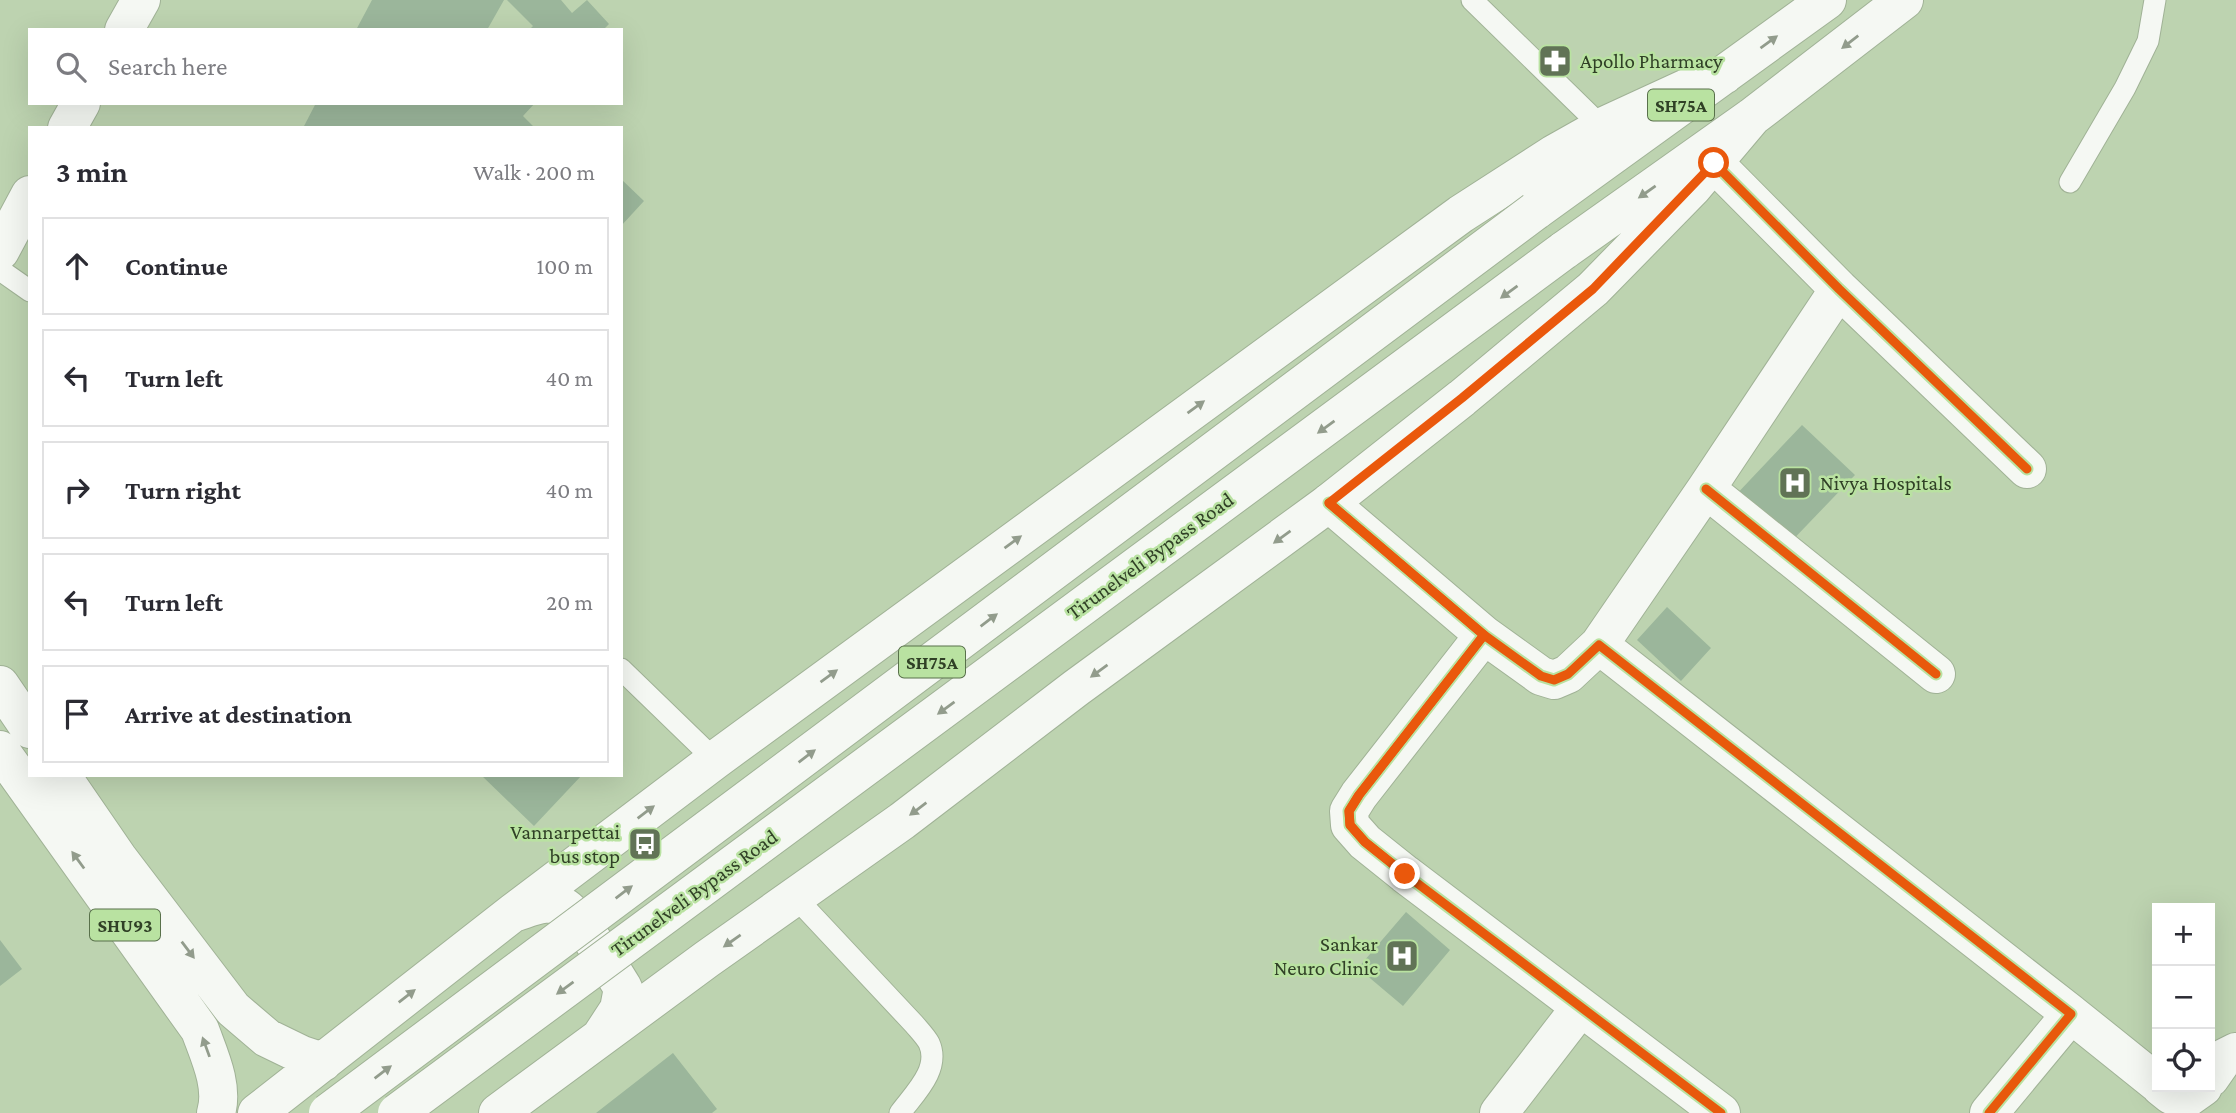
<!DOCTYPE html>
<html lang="en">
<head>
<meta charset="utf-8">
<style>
  :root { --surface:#fff; --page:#f2f2f3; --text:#2b2b33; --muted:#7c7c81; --line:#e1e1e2 }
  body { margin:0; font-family:"Crimson Pro",serif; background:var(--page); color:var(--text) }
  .controls { position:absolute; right:21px; bottom:21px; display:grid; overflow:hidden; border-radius:0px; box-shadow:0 7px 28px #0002 }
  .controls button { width:63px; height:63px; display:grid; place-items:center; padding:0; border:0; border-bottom:2px solid var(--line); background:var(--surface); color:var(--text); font:35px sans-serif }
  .stop { position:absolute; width:21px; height:21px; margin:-16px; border:5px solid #ea580c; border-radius:50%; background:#fff }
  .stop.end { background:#ea580c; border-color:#fff; box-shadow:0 2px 7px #0008 }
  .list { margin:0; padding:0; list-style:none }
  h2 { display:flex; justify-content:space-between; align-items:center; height:91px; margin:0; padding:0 28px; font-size:30px }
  h2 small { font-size:23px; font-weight:400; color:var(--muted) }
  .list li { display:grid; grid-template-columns:46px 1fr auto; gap:21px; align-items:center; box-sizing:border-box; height:98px; margin:0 14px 14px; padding:0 14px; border:2px solid var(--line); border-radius:0px }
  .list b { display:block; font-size:26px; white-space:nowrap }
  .list em { font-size:23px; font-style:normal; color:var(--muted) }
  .icon { flex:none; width:38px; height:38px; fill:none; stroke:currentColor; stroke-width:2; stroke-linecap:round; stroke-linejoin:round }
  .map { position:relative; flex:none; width:2236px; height:1113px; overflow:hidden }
  .search { position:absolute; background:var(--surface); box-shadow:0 7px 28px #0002; left:28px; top:28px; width:595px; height:77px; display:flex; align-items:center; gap:18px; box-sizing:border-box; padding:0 24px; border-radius:0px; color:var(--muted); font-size:26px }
  .panel { position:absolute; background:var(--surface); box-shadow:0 7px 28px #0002; left:28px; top:126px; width:595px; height:651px; border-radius:0px }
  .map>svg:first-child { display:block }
  .building { fill:#9bb69b }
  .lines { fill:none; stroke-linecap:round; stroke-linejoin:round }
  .service-casing { stroke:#a0b296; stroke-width:23 }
  .minor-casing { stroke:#a0b296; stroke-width:40 }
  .tertiary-casing { stroke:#a0b296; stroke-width:40 }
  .primary-casing { stroke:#a0b296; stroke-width:40 }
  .service { stroke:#f5f8f3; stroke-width:21 }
  .minor { stroke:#f5f8f3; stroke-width:38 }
  .tertiary { stroke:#f5f8f3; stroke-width:38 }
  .primary { stroke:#f5f8f3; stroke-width:38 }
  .primary-bridge-casing { stroke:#a0b296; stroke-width:40; stroke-linecap:butt }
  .primary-bridge { stroke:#f5f8f3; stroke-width:38 }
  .cycleway-casing { stroke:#b9e2a1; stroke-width:13 }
  .cycleway { stroke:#e8590c; stroke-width:9 }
  .oneway { fill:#929c8c }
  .route { stroke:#ea580c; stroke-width:9 }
  .labels { text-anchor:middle; stroke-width:5; stroke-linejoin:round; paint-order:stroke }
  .shield { fill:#b9e2a1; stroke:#59714b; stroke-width:2 }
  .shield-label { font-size:19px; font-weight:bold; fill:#304026 }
  .poi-label { font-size:21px; fill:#304026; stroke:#b9e2a1; text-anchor:start }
  .street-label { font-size:21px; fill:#304026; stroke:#b9e2a1 }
</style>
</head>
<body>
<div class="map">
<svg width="2236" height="1113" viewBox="0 0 2236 1113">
  <rect width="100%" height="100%" fill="#bdd3b0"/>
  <!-- building -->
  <path class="building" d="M372 0H504L487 30H356Z
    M507 0H561L572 13 587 0 609 24 603 30H529L533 26Z
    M316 103H535L523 116 535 128H303Z
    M621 179 644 201 621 226Z
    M1802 425 1855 475 1784 549 1732 499Z
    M1667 607 1711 648 1681 681 1637 640Z
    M481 775H582L534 826Z
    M1406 912 1450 950 1403 1006 1358 968Z
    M0 940 22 969 0 986Z
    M673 1053 717 1109 712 1113H596Z"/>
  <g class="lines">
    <defs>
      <path id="service" d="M1472 0 1602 127
        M2070 182 2125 88 2148 41 2155 0
        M0 270 30 291
        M621 669 715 760
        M795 897 914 1024C919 1030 925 1036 929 1043 941 1069 914 1094 900 1113"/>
      <path id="minor" d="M1714 163 1839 289 2027 469
        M1706 489 1936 674
        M1329 503 1484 635 1541 676 1554 680 1568 674 1599 645 2071 1014 1989 1113
        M1484 635 1359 795 1349 811 1350 825 1365 842 1405 874 1721 1113
        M1599 645 1706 489 1839 289
        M2071 1014 2157 1083
        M2210 1078 2224 1058 2236 1052
        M2161 1087 2171 1095 2186 1099 2203 1087
        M1499 1113 1580 1008"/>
      <path id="tertiary" d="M124 30 141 0
        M67 128 81 103
        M0 251 30 195"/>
      <path id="primary" d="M1535 211 1827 0
        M1563 251 1752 117 1904 0
        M0 685 30 729
        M0 750 200 1030C209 1055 224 1086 216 1113
        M61 775 118 858 233 1009 267 1038 302 1055 323 1062
        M516 912C532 907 548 899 564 907 578 914 613 972 623 988L619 1009 602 1035
        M257 1113 514 912 715 760 1461 214 1554 154 1602 127 1689 87 1724 75
        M498 1113 707 959 902 821 1076 688 1329 503 1462 398 1593 289 1692 188 1752 117"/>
    </defs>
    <!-- service casing -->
    <use href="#service" class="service-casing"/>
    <!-- minor casing -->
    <use href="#minor" class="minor-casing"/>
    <!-- tertiary casing -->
    <use href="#tertiary" class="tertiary-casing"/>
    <!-- primary casing -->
    <use href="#primary" class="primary-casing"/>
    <!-- service -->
    <use href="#service" class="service"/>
    <!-- minor -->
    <use href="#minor" class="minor"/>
    <!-- tertiary -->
    <use href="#tertiary" class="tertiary"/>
    <!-- primary -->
    <use href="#primary" class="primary"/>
    <defs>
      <path id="primary-bridge" d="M328 1113 1535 211
        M397 1113 1563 251"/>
    </defs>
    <!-- primary-bridge casing -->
    <use href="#primary-bridge" class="primary-bridge-casing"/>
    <!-- primary-bridge -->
    <use href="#primary-bridge" class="primary-bridge"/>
    <defs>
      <path id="cycleway" d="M1714 163 1839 289 2027 469
        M1706 489 1936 674
        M1329 503 1484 635 1541 676 1554 680 1568 674 1599 645 2071 1014 1989 1113
        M1484 635 1359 795 1349 811 1350 825 1365 842 1405 874 1721 1113"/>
    </defs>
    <!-- cycleway casing -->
    <use href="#cycleway" class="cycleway-casing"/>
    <!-- cycleway -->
    <use href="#cycleway" class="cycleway"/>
  </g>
  <!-- one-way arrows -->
  <defs><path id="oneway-solid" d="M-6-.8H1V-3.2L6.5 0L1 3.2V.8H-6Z" transform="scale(1.75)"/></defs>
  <g class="oneway">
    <use href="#oneway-solid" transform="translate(1769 42) rotate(-36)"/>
    <use href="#oneway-solid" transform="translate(1850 42) rotate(142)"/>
    <use href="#oneway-solid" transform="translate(1647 192) rotate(145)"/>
    <use href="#oneway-solid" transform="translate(1509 292) rotate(144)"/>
    <use href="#oneway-solid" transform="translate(1196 407) rotate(-36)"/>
    <use href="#oneway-solid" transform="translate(1326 427) rotate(144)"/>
    <use href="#oneway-solid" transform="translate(1282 537) rotate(144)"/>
    <use href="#oneway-solid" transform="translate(1013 542) rotate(-36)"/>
    <use href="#oneway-solid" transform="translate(989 620) rotate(-37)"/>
    <use href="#oneway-solid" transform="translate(1099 671) rotate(144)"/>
    <use href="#oneway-solid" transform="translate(829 676) rotate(-36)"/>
    <use href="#oneway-solid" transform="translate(946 708) rotate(144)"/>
    <use href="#oneway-solid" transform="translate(807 756) rotate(-37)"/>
    <use href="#oneway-solid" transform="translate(918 809) rotate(143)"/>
    <use href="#oneway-solid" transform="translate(646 812) rotate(-37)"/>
    <use href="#oneway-solid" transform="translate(78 860) rotate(-126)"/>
    <use href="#oneway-solid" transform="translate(624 892) rotate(-37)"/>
    <use href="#oneway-solid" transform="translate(732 941) rotate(145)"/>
    <use href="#oneway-solid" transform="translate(188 950) rotate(53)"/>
    <use href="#oneway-solid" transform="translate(565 988) rotate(144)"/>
    <use href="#oneway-solid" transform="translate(407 996) rotate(-38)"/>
    <use href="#oneway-solid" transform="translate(206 1047) rotate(-110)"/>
    <use href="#oneway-solid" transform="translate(383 1072) rotate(-37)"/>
  </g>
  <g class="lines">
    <!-- route -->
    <path class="route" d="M1405 874 1365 842 1350 825 1349 811 1359 795 1484 635 1329 503 1462 398 1593 289 1714 163"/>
  </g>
  <!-- icons -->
  <defs>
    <symbol id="pharmacy-square" viewBox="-11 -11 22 22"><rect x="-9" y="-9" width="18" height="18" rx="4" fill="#617356" stroke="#b9e2a1"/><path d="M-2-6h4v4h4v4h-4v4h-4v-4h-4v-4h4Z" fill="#fff"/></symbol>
    <symbol id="hospital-square" viewBox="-11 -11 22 22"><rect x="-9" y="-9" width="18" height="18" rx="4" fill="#617356" stroke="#b9e2a1"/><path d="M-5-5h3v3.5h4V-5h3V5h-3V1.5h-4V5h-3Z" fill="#fff"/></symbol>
    <symbol id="bus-square" viewBox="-11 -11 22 22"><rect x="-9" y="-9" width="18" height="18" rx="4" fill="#617356" stroke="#b9e2a1"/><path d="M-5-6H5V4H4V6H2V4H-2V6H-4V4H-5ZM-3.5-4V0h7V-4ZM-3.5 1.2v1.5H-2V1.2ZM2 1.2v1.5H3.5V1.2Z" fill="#fff"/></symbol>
  </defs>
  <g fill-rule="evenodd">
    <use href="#pharmacy-square" x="1536" y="42" width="38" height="38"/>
    <use href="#hospital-square" x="1776" y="464" width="38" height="38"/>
    <use href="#bus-square" x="626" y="825" width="38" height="38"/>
    <use href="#hospital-square" x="1383" y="937" width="38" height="38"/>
  </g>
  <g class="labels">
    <!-- shield labels -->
    <g class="shield">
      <rect x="1648" y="89.5" width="66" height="31" rx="5"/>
      <rect x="899" y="646.5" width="66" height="31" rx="5"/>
      <rect x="90" y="909.5" width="70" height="31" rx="5"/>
    </g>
    <g class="shield-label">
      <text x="1681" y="112">SH75A</text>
      <text x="932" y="669">SH75A</text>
      <text x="125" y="932">SHU93</text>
    </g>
    <!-- poi labels -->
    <g class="poi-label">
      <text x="1580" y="68">Apollo Pharmacy</text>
      <text x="1820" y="490">Nivya Hospitals</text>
      <text x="620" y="839" text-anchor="end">Vannarpettai<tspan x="620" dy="24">bus stop</tspan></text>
      <text x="1378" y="951" text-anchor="end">Sankar<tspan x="1378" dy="24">Neuro Clinic</tspan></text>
    </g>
    <!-- street labels -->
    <g class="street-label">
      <text transform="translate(1150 556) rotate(-36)" y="7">Tirunelveli Bypass Road</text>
      <text transform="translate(694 893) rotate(-36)" y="7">Tirunelveli Bypass Road</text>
    </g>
  </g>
</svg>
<div class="controls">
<button>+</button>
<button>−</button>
<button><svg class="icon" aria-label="locate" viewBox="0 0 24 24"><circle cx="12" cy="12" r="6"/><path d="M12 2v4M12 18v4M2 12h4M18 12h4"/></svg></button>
</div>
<div class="stop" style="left:1714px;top:163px"></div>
<div class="stop end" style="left:1405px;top:874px"></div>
<div class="search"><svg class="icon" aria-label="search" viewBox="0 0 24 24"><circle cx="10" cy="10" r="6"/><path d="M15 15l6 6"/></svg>Search here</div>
<section class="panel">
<h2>3 min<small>Walk · 200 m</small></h2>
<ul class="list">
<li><svg class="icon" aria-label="ahead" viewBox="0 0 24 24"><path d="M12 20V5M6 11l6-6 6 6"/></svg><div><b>Continue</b></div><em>100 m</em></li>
<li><svg class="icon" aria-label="left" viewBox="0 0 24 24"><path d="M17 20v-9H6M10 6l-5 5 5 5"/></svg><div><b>Turn left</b></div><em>40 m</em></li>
<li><svg class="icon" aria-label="right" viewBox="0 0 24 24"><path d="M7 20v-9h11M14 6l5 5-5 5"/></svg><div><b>Turn right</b></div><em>40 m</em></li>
<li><svg class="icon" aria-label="left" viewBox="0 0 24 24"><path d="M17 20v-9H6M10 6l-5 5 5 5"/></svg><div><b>Turn left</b></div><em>20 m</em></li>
<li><svg class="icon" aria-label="arrive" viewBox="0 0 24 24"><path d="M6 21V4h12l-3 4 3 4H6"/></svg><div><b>Arrive at destination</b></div></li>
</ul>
</section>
</div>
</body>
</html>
